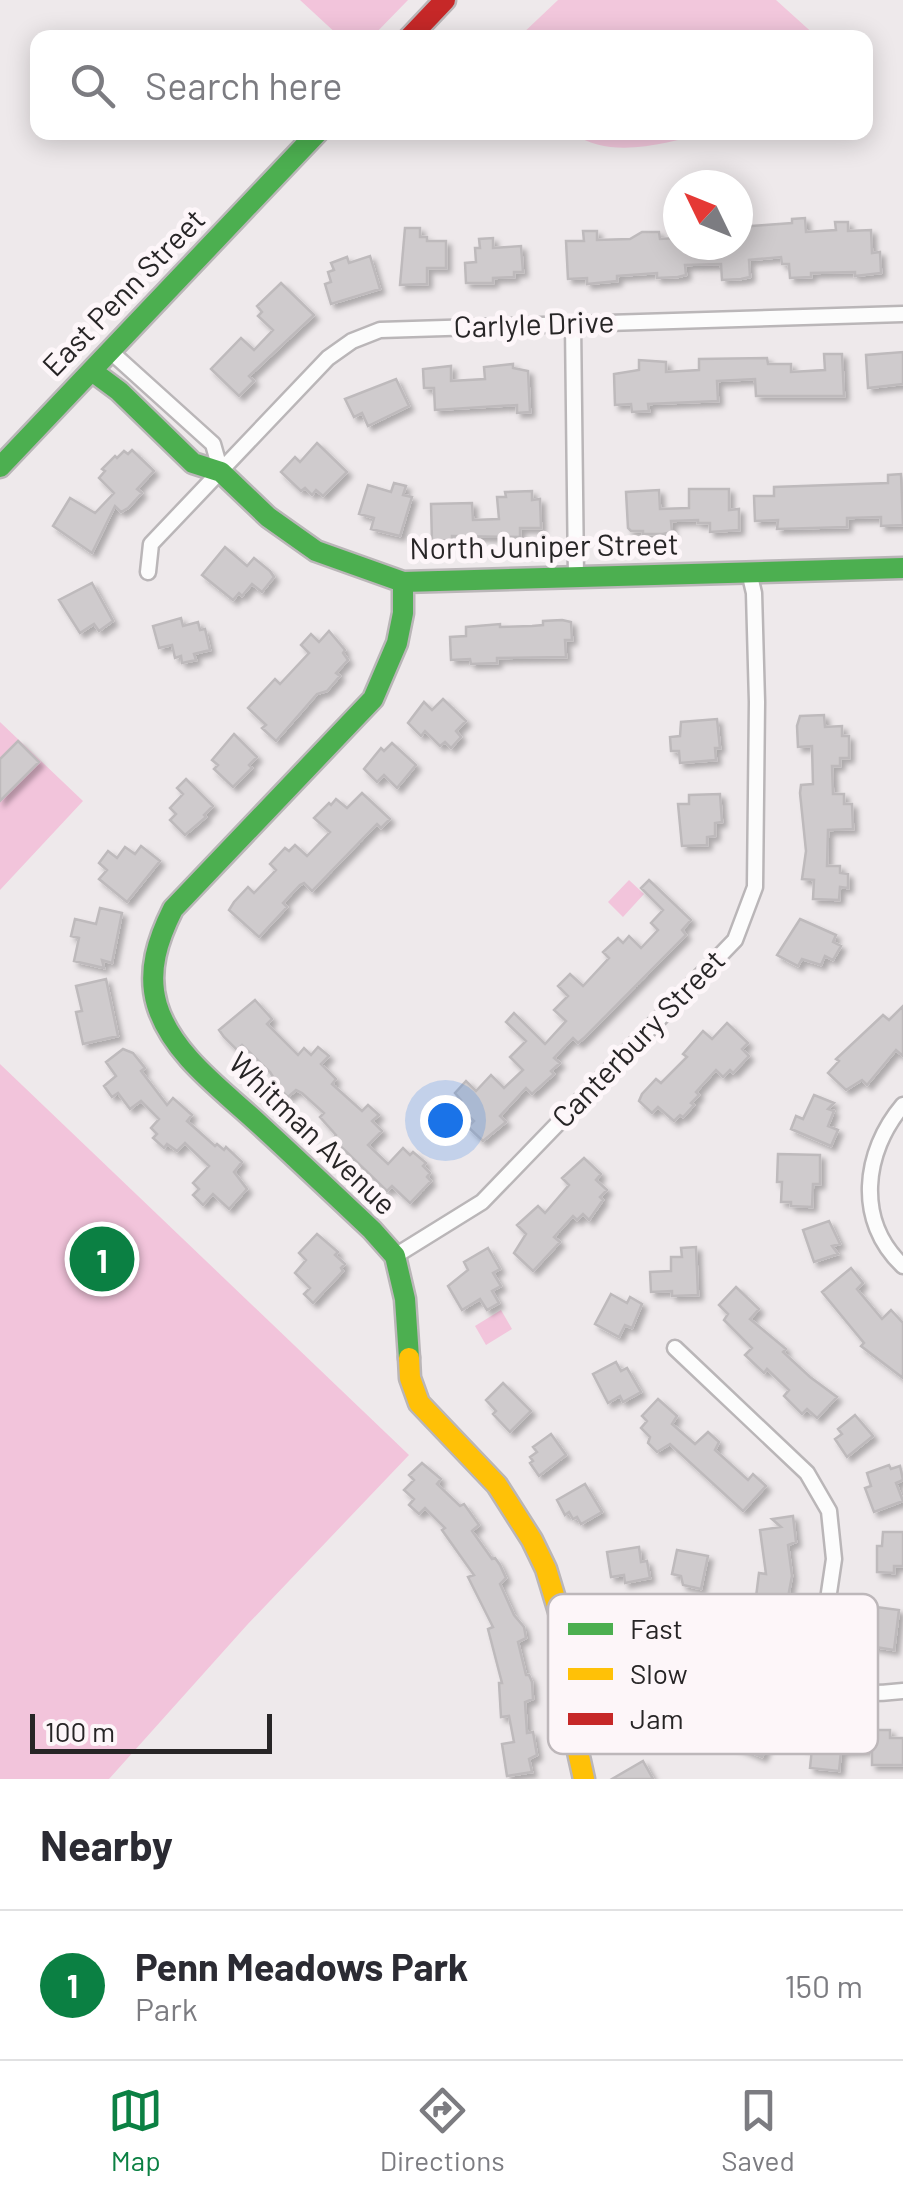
<!DOCTYPE html>
<html lang="en">
<head>
<meta charset="utf-8">
<style>
  :root { --surface:#fff; --page:#f7f7f7; --text:#2b2b33; --muted:#7c7c81; --line:#e1e1e2; --accent:#0b8043 }
  body { margin:0; font-family:Barlow,sans-serif; background:var(--page); color:var(--text) }
  .compass { position:absolute; left:663px; top:170px; width:90px; height:90px; border-radius:50%; background:var(--surface); box-shadow:0 5px 25px #0003; rotate:313deg }
  .scale { position:absolute; left:30px; bottom:25px; width:242px; box-sizing:border-box; padding-left:10px; border:5px solid #272526; border-top:0; font-size:28px; line-height:35px; white-space:nowrap; color:#272526; -webkit-text-stroke:8px #fdf6f9; paint-order:stroke }
  .you { position:absolute; left:445px; top:1120px; width:35px; height:35px; margin:-25px; border:8px solid #fff; border-radius:50%; background:#1a73e8; box-shadow:0 0 0 15px #1a73e833 }
  .badge { display:grid; place-items:center; width:65px; height:65px; border-radius:50%; background:var(--accent); color:#fff; font-size:32px; font-weight:700 }
  .pin { position:absolute; translate:-50% -50%; border:5px solid #fff; box-shadow:0 2px 10px #0006 }
  .list { margin:0; padding:0; list-style:none }
  h2 { display:flex; justify-content:space-between; align-items:center; height:130px; margin:0; padding:0 40px; font-size:42px }
  h2 small { font-size:32px; font-weight:400; color:var(--muted) }
  .list li { display:grid; grid-template-columns:65px 1fr auto; gap:30px; align-items:center; box-sizing:border-box; height:150px; padding:0 40px; border-top:2px solid var(--line) }
  .list b { display:block; font-size:38px; white-space:nowrap }
  .list p { margin:0; font-size:32px; white-space:nowrap; color:var(--muted) }
  .list em { font-size:32px; font-style:normal; color:var(--muted) }
  .icon { flex:none; width:55px; height:55px; fill:none; stroke:currentColor; stroke-width:2; stroke-linecap:round; stroke-linejoin:round }
  .map { position:relative; flex:none; width:903px; height:1779px; overflow:hidden }
  .search { position:absolute; background:var(--surface); box-shadow:0 5px 25px #0003; left:30px; right:30px; top:30px; height:110px; display:flex; align-items:center; gap:25px; box-sizing:border-box; padding:0 35px; border-radius:20px; color:var(--muted); font-size:38px }
  .sheet { height:280px; background:var(--surface) }
  nav { display:flex; justify-content:space-around; align-items:center; box-sizing:border-box; height:140px; border-top:2px solid var(--line); background:var(--surface); font-size:28px; color:var(--muted) }
  nav a { display:grid; justify-items:center; gap:5px }
  nav .on { color:var(--accent) }
  .map>svg:first-child { display:block }
  .green { fill:#f2c4db }
  .water { fill:#f2c7dc }
  .building { fill:#cfcbcd; stroke:#bebabc; stroke-width:2.5; filter:url(#shadow) }
  .lines { fill:none; stroke-linecap:round; stroke-linejoin:round }
  .street-casing { stroke:#bab6b8; stroke-width:19 }
  .fast-casing { stroke:#bab6b8; stroke-width:25 }
  .slow-casing { stroke:#bab6b8; stroke-width:25 }
  .jam-casing { stroke:#bab6b8; stroke-width:25 }
  .street { stroke:#fcfcfc; stroke-width:14 }
  .fast { stroke:#4caf50; stroke-width:20 }
  .slow { stroke:#ffc107; stroke-width:20 }
  .jam { stroke:#c62828; stroke-width:20 }
  .labels { text-anchor:middle; stroke-width:10; stroke-linejoin:round; paint-order:stroke }
  .street-label { font-size:30px; fill:#272526; stroke:#fdf6f9 }
  .key { fill:#fdf6f9; stroke:#bdb7ba; stroke-width:2.5 }
  .key-label { font-size:28px; fill:#272526 }
</style>
</head>
<body>
<div class="map">
<svg width="903" height="1779" viewBox="0 0 903 1779">
  <defs>
    <filter id="shadow"><feDropShadow dx="4.5" dy="4.5" stdDeviation="2.5" flood-color="#0004"/></filter>
  </defs>
  <rect width="100%" height="100%" fill="#eee9eb"/>
  <!-- green -->
  <path class="green" d="M300 0H408L371 38 340 37Z
    M0 722 83 801 0 890Z
    M629 880 644 894 623 917 608 902Z
    M0 1064 409 1455 247 1625 109 1779H0Z
    M501 1310 512 1329 486 1345 475 1326Z"/>
  <!-- water -->
  <path class="water" d="M558 0H776L817 37H519Z
    M572 133H710C664 142 614 161 572 133Z"/>
  <!-- building -->
  <path class="building" d="M805 218 806 232 836 230 835 222H848V231L871 230 872 253 880 252 881 273 855 276V272L811 273V277L790 278 789 264H782L781 257 749 260 750 277 741 279 722 280 721 264 685 265 686 275 678 277 657 278V273L617 276V281L587 284V278L568 279 566 241H584L583 231H597V240L630 239 642 232H659L660 239 677 238V245H738V227L792 223V219Z
    M405 228H420V237H427V241H446V268H427V284L400 285Z
    M493 238V248L521 246 523 272H514V277L493 278V283H466L465 263 476 262 475 248H480L479 239Z
    M370 256 380 289 331 304 325 284 331 282 328 272 334 270 331 263 347 257 349 263Z
    M281 283 314 315 249 376 254 381 239 396 211 369 241 338 254 350 273 330 258 316 262 312 257 306Z
    M903 352V384L868 388 866 355Z
    M824 354H842L844 396H756L755 379 717 381 718 401 648 404 649 411 632 412 631 404 615 405 614 374 639 370V360L666 362V372L699 370V359L767 358 768 364H791V372L825 370Z
    M513 364V368L528 371 530 412 517 413V405L435 410 434 388H424L423 369 451 366V381L485 379 484 367Z
    M396 379 409 406 368 426 362 413 354 417 345 399Z
    M317 443 347 472 323 496 316 490 312 495 305 488 301 491 281 472 295 457 300 462Z
    M132 450 154 471 137 489 142 493 128 508 121 512 115 506 92 553 53 526 70 498 95 513 114 493 99 478 105 471 102 469 115 456 117 458 124 451 128 454Z
    M901 474 903 525 881 526V517L847 518V527L777 529 778 520 755 521 754 496H774V487L888 483V475Z
    M394 483 406 486 403 495 412 497 400 536 371 529 374 518 359 514 368 485 391 492Z
    M689 489H729V510L739 509V530L710 532V523H698V520L671 521 672 532 663 534H643V531H631L628 528 626 492 659 490 660 509 689 508Z
    M532 491V500L540 499 541 528H520V537L452 536V540L432 541 431 504 472 503 473 520 499 519 497 497H506L505 492Z
    M225 547 247 566 254 558 270 571 274 577 262 592 252 584 242 596 239 593 233 600 202 575Z
    M92 583 113 621 99 631 94 624 80 633 59 600Z
    M181 618 183 626 198 622 200 630 205 629 210 650 194 654 196 660 182 663 181 656 175 658 172 645 159 648 153 626Z
    M562 620 571 622 572 640H565L566 657 497 658V663L471 664 470 659 451 660 450 637 466 636V627L500 624V627L532 626 543 625V621Z
    M329 631 345 650 343 653 348 660 336 673 340 676 327 691 317 694 276 741 262 728 266 725 248 708 275 679 280 684 309 653 301 645 311 634 319 642Z
    M443 699 466 721 456 731 461 737 451 748 445 742 440 746 425 731 421 736 408 723 424 702 432 710Z
    M824 715 825 727 842 726V736H849V758H840V766H832L833 794H844V804H852L853 829 828 830 827 866H840V873L848 874V888L840 887 839 900 813 899 814 880 802 879 806 851 800 793 801 785 813 784 812 746 798 747 797 726 800 716Z
    M717 719 720 748H715L716 760 680 763 679 751H671L670 737 680 736 681 722Z
    M234 734 257 757 249 765 252 768 233 787 214 769 218 765 212 760Z
    M18 741 39 762 0 801V759Z
    M392 743 416 765 397 788 384 775 377 782 364 769 381 748 384 751Z
    M186 779 213 806 204 815 206 817 185 835 170 820 176 814 170 808 183 794 177 788Z
    M362 793 390 819 381 828 377 824 312 891 304 883 300 885 283 903 287 907 259 937 229 910 234 902 248 887 254 893 276 870 270 864 285 848 289 851 295 845 307 856 330 832 314 818 329 803 331 805 336 799 347 808Z
    M720 794 722 822 715 823V836L707 837V845L682 846 678 804H689V795Z
    M141 846 160 861 127 902 99 879 107 870 99 863 108 851 117 858 125 847 135 854Z
    M649 880 691 920 682 930 686 935 585 1037 578 1043 573 1038 554 1058 560 1063 551 1071 554 1074 532 1094 526 1088 500 1116 506 1122 483 1141 468 1127 474 1121 456 1104 461 1100 455 1093 466 1081 476 1091 491 1075 504 1088 523 1070 510 1057 526 1041 506 1022 514 1013 545 1044 566 1021 554 1010 568 996 558 986 570 974 583 986 609 958 603 952 618 938 623 943 629 936 641 948 658 930 651 923 663 910 641 888Z
    M100 908 122 913 112 963 102 960 104 968 74 961 79 938 71 936 75 919 96 924Z
    M800 919 836 935 833 942 841 946 833 960 825 956 821 965 802 959 798 966 777 955Z
    M106 979 118 1036 83 1044 76 1012 82 1011 76 986Z
    M255 1000 272 1019 267 1024 298 1055 304 1048 311 1055 318 1047 329 1056 321 1064 336 1079 332 1084 362 1111 368 1105 379 1115 372 1121 382 1131 368 1145 388 1164 403 1148 410 1155 413 1152 426 1163 423 1166 430 1173 427 1177 431 1181 410 1203 392 1186 387 1191 333 1139 336 1135 320 1117 324 1113 302 1093 296 1090 288 1097 272 1082 275 1080 270 1072 242 1045 237 1050 224 1037 219 1030Z
    M903 1006V1056L896 1050 867 1085 862 1080 846 1090 828 1073 839 1061 836 1059 883 1015 889 1020Z
    M727 1023 748 1043 742 1049 749 1056 733 1073 730 1070 723 1077 716 1070 696 1092 699 1095 691 1103 694 1105 683 1117 680 1115 674 1121 658 1107 652 1113 639 1101 642 1094 656 1079 661 1083 687 1057 683 1054 703 1031 712 1039Z
    M123 1049 133 1053 145 1068 141 1071 167 1105 173 1098 192 1115 187 1121 215 1146 217 1144 224 1150 226 1147 242 1162 234 1172 247 1189 229 1209 213 1194 203 1205 193 1195 199 1189 193 1183 209 1166 185 1143 177 1151 167 1144 164 1148 153 1138 157 1134 151 1128 159 1119 141 1101 130 1109 118 1093 112 1097 104 1086 116 1076 106 1062Z
    M814 1095 834 1103 828 1109 834 1111 828 1126 838 1130 831 1146 791 1129 796 1116 803 1119Z
    M778 1154 820 1155V1184H813L812 1207 791 1206V1202H781L782 1182H777Z
    M584 1158 601 1174 596 1180 607 1190 600 1197 603 1200 589 1220 583 1214 577 1220 573 1216 554 1237 560 1242 533 1271 514 1253 526 1234 517 1225 538 1206 545 1213 569 1185 562 1178Z
    M829 1221 840 1244 832 1246 838 1254 814 1262 803 1230Z
    M317 1234 338 1252 335 1255 345 1264 341 1268 343 1271 313 1303 304 1294 310 1288 295 1273 306 1260 299 1253Z
    M696 1247 698 1295 672 1296V1291L651 1292 650 1272 671 1271V1257H682L681 1248Z
    M488 1248 500 1269 493 1273 501 1286 492 1291 499 1303 487 1310 480 1299 462 1310 448 1286 468 1270 464 1262Z
    M851 1268 863 1283 857 1289 882 1319 891 1310 903 1323V1378L861 1346 864 1343 822 1292Z
    M736 1287 759 1309 750 1319 786 1349 783 1352 810 1377 837 1397 817 1418 807 1409 802 1414 784 1396 789 1390 767 1369 764 1373 745 1355 752 1348 724 1320 728 1314 719 1305Z
    M611 1294 627 1303 630 1297 642 1304 632 1328 625 1325 619 1337 595 1324Z
    M616 1362 621 1371 627 1368 641 1392 623 1402 620 1396 608 1403 593 1374Z
    M503 1383 531 1411 510 1432 493 1414 496 1411 486 1400Z
    M658 1399 677 1416 672 1424 695 1444 708 1432 719 1442 715 1450 748 1480 753 1474 766 1486 743 1511 670 1444 657 1452 648 1443 650 1437 641 1428 647 1421 642 1416Z
    M855 1415 873 1436 847 1457 835 1439 842 1434 838 1429Z
    M551 1434 566 1455 539 1476 530 1463 533 1461 530 1457 537 1452 533 1447Z
    M422 1463 441 1479 437 1484 460 1506 464 1504 479 1525 472 1531 492 1559 495 1558 500 1565 506 1578 500 1584 514 1615 524 1627 526 1638 518 1642 526 1675H529L532 1682 533 1699 525 1702 527 1733 533 1732 537 1755 529 1759 532 1772 507 1776 502 1744 514 1742 509 1716 501 1717 499 1683H502L488 1629 493 1627 468 1577 474 1575 442 1530 445 1528 425 1508 419 1514 409 1505 414 1499 404 1490 414 1480 409 1475Z
    M889 1465 891 1469 900 1466 903 1480 896 1483 903 1501 874 1512 865 1488 871 1486 867 1473Z
    M585 1484 602 1512 581 1524 577 1517 573 1519 569 1512 565 1515 557 1500Z
    M793 1516 796 1542 788 1545 792 1576 788 1597 781 1596 779 1609 755 1605 759 1573 766 1574 760 1530 781 1527 772 1519Z
    M883 1532H903V1566H894V1573L877 1572V1546H882Z
    M639 1547 641 1562 647 1561 650 1578 625 1583 624 1575 611 1577 607 1552Z
    M677 1550 708 1556 701 1589 683 1585 681 1576 672 1574Z
    M876 1607 899 1610 894 1650 863 1645 867 1619 874 1620Z
    M748 1709 776 1725 762 1757 733 1745Z
    M812 1730 864 1735 871 1730H890V1738H903V1765H872V1750L841 1751 839 1771 810 1768 812 1748 803 1747 805 1731Z
    M643 1761 653 1779H612Z"/>
  <g class="lines">
    <defs>
      <path id="street" d="M573 324 576 577
        M110 351 213 444 221 472
        M148 572 151 544 328 358 352 341 380 330 903 314
        M903 1105C863 1152 855 1221 903 1266
        M395 1256 482 1202 735 940 755 887 757 702 754 593 749 572
        M675 1348 807 1473 829 1511 834 1559 815 1687
        M566 1635C607 1626 645 1616 687 1628 718 1636 739 1659 767 1674 804 1694 862 1696 903 1691"/>
      <path id="fast" d="M92 371 119 391 193 463 221 472 268 517 316 551 403 582 903 568
        M0 467 318 132
        M403 582V613L397 643 373 699 173 909C158 939 147 971 157 1005 172 1055 224 1091 260 1125 298 1160 335 1195 372 1230L395 1256 405 1299 409 1358"/>
      <path id="slow" d="M409 1358 410 1378 419 1403 497 1485 532 1540 546 1569 566 1635 574 1734 584 1779"/>
      <path id="jam" d="M409 38 445 0"/>
    </defs>
    <!-- street casing -->
    <use href="#street" class="street-casing"/>
    <!-- fast casing -->
    <use href="#fast" class="fast-casing"/>
    <!-- slow casing -->
    <use href="#slow" class="slow-casing"/>
    <!-- jam casing -->
    <use href="#jam" class="jam-casing"/>
    <!-- street -->
    <use href="#street" class="street"/>
    <!-- fast -->
    <use href="#fast" class="fast"/>
    <!-- slow -->
    <use href="#slow" class="slow"/>
    <!-- jam -->
    <use href="#jam" class="jam"/>
  </g>
  <g class="labels">
    <!-- street labels -->
    <g class="street-label">
      <text transform="translate(124 293) rotate(-46)" y="10">East Penn Street</text>
      <text transform="translate(534 325) rotate(-2)" y="10">Carlyle Drive</text>
      <text transform="translate(544 547) rotate(-1)" y="10">North Juniper Street</text>
      <text transform="translate(639 1039) rotate(-46)" y="10">Canterbury Street</text>
      <text transform="translate(312 1134) rotate(44)" y="10">Whitman Avenue</text>
    </g>
  </g>
  <!-- legend -->
  <rect x="548" y="1594" width="330" height="160" rx="15" class="key"/>
  <rect x="568" y="1623" width="45" height="12" fill="#4caf50"/>
  <rect x="568" y="1668" width="45" height="12" fill="#ffc107"/>
  <rect x="568" y="1713" width="45" height="12" fill="#c62828"/>
  <g class="key-label">
    <text x="630" y="1639">Fast</text>
    <text x="630" y="1684">Slow</text>
    <text x="630" y="1729">Jam</text>
  </g>
</svg>
<svg class="compass" viewBox="-18 -18 36 36"><path d="M0-13l5 13h-10z" fill="#e53935"/><path d="M0 13l5-13h-10z" fill="#7c7c81"/></svg>
<div class="scale">100 m</div>
<div class="you"></div>
<div class="pin badge" style="left:102px;top:1259px">1</div>
<div class="search"><svg class="icon" aria-label="search" viewBox="0 0 24 24"><circle cx="10" cy="10" r="6"/><path d="M15 15l6 6"/></svg>Search here</div>
</div>
<section class="sheet">
<h2>Nearby<small></small></h2>
<ul class="list">
<li><span class="badge">1</span><div><b>Penn Meadows Park</b><p>Park</p></div><em>150 m</em></li>
</ul>
</section>
<nav>
<a class="on"><svg class="icon" aria-label="map" viewBox="0 0 24 24"><path d="M3 6l6-2 6 2 6-2v14l-6 2-6-2-6 2zM9 4v14M15 6v14"/></svg>Map</a>
<a><svg class="icon" aria-label="directions" viewBox="0 0 24 24"><path d="M12 3l9 9-9 9-9-9zM9 14v-3h6M13 9l2 2-2 2"/></svg>Directions</a>
<a><svg class="icon" aria-label="saved" viewBox="0 0 24 24"><path d="M7 4h10v16l-5-4-5 4z"/></svg>Saved</a>
</nav>
</body>
</html>
